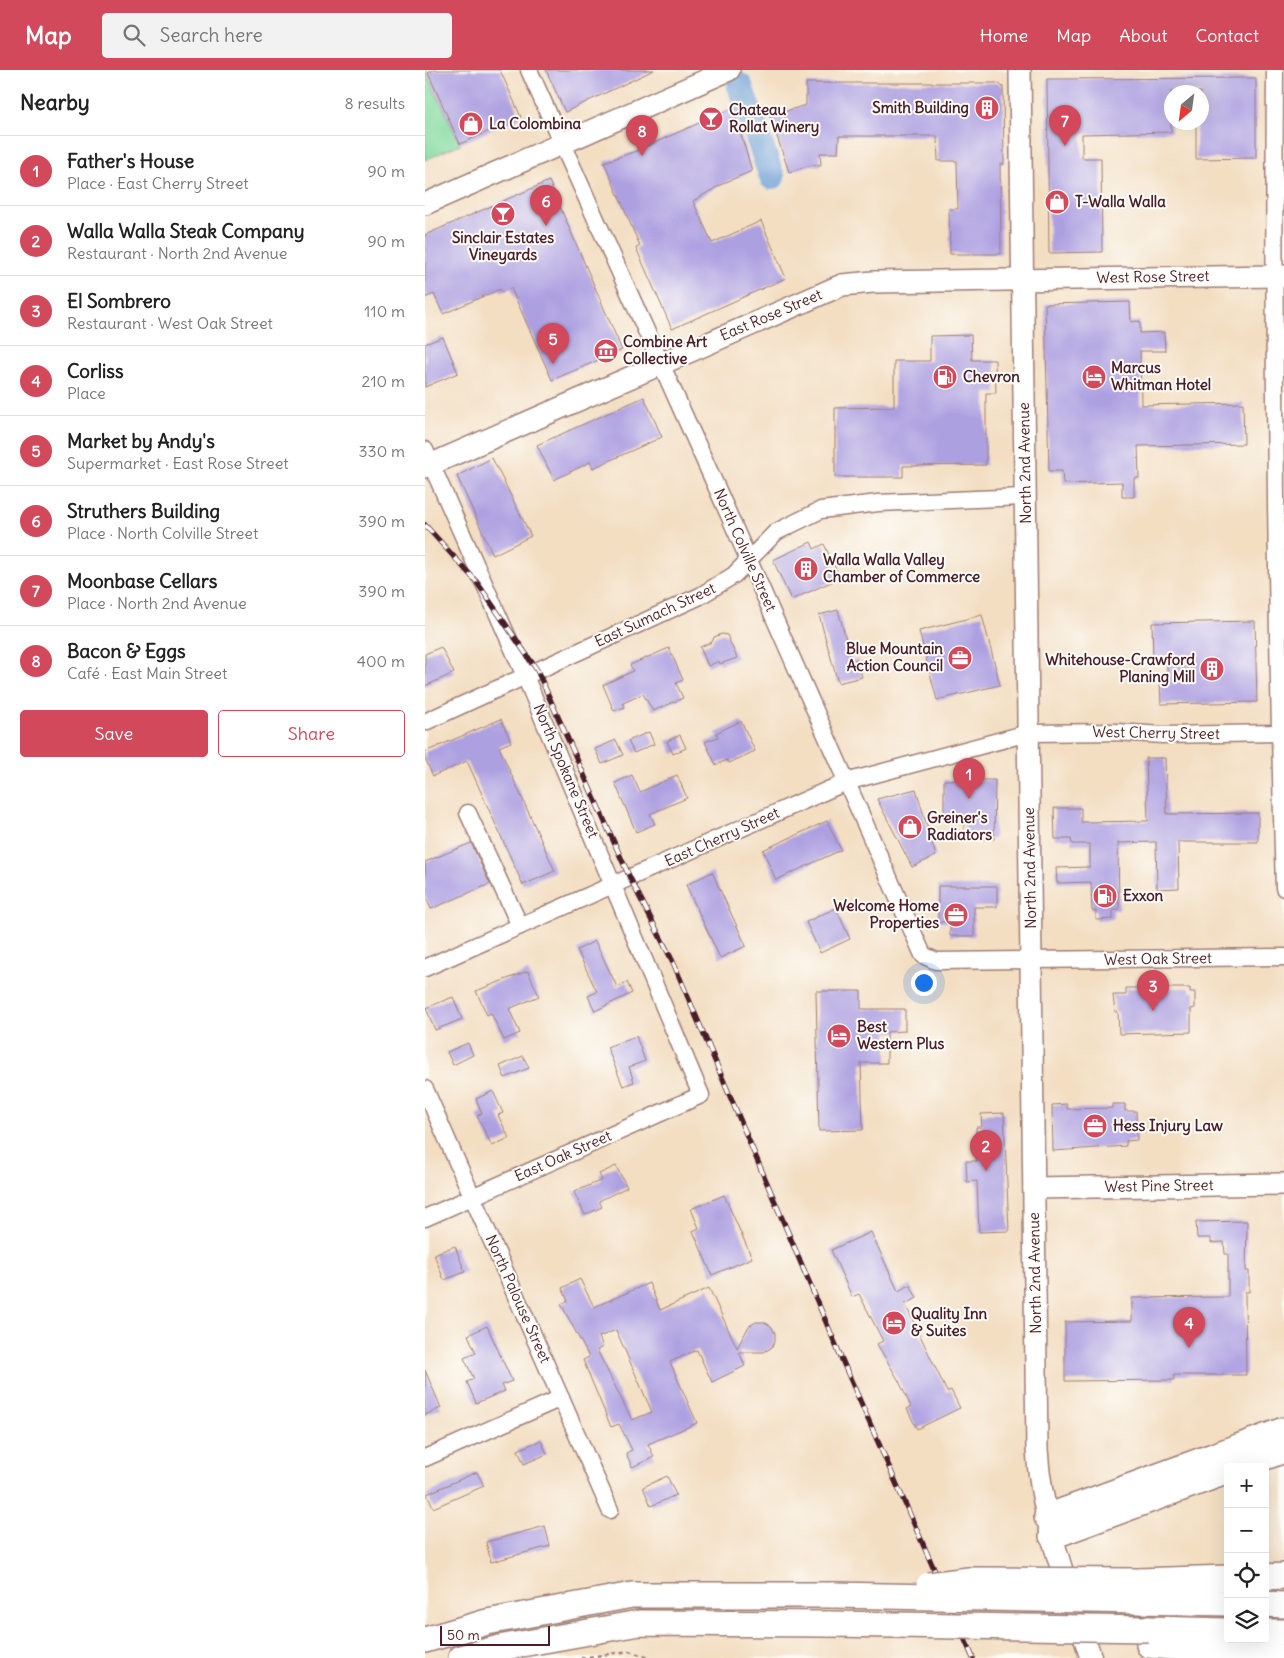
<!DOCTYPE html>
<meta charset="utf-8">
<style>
:root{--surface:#fff;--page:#f2f2f2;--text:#222;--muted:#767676;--line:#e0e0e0;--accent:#d1495b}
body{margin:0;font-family:Delius,sans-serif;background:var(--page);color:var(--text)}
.controls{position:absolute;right:15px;bottom:15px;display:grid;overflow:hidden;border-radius:5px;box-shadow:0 5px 20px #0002}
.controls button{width:45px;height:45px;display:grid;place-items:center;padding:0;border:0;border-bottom:1px solid var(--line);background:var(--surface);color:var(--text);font:25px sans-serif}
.compass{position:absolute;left:739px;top:15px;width:45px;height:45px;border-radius:50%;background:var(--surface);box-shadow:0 5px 20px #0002;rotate:209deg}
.scale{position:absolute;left:15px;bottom:12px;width:110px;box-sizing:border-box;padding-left:5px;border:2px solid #4a1f2b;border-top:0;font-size:14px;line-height:18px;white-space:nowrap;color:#4a1f2b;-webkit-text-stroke:4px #fdfcf7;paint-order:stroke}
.you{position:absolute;left:498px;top:912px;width:18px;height:18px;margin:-12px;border:4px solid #fff;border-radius:50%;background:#1a73e8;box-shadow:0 0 0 8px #1a73e833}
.badge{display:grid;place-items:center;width:32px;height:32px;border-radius:50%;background:var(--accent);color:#fff;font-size:16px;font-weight:700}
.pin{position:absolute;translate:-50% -41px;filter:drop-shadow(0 1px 2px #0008)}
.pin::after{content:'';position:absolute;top:26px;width:18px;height:15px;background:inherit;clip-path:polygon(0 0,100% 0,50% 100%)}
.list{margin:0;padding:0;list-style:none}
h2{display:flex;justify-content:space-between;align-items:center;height:65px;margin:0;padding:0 20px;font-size:21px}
h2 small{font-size:16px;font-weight:400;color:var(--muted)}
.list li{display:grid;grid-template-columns:32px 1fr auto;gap:15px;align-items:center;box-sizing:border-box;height:70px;padding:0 20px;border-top:1px solid var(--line)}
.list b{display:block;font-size:19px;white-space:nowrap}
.list p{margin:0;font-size:16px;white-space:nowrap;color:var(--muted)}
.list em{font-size:16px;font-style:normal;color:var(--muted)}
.actions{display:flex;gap:10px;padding:15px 20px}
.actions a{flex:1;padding:11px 0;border:1px solid var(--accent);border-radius:5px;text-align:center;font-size:18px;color:var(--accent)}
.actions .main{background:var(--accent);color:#fff}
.icon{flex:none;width:28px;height:28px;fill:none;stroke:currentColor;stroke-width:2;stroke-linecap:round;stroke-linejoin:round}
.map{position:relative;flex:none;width:859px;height:1588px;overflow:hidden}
header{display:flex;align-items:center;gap:30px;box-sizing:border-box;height:70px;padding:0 25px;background:var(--accent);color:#fff}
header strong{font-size:24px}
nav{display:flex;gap:28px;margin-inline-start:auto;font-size:18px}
.search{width:350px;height:45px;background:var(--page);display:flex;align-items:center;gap:12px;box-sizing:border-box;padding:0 18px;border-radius:5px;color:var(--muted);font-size:19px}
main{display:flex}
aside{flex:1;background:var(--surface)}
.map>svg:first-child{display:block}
.green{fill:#83db9f;stroke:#667d65}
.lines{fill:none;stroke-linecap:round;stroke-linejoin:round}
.river{stroke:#6a9cd4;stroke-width:26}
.building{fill:#ada0e1;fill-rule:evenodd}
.minor-casing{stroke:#9e7e76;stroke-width:19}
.major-casing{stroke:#9e7e76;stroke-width:24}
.highway-casing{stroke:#9e7e76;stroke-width:28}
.path{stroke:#9e7e76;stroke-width:2.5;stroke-dasharray:4 4;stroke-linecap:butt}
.minor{stroke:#fff;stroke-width:16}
.major{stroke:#fff;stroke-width:21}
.highway{stroke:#fff;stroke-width:25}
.rail-casing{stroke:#4a1f2b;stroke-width:5.5}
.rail{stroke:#fdfcf7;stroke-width:4;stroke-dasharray:11;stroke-linecap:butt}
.highway-bridge-casing{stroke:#9e7e76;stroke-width:28;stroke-linecap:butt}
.highway-bridge{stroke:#fff;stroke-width:25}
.labels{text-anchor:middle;stroke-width:4;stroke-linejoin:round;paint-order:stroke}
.poi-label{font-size:15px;font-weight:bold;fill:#4a1f2b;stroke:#fdfcf7;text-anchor:start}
.street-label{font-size:15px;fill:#4a1f2b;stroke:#fdfcf7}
</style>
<header>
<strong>Map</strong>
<div class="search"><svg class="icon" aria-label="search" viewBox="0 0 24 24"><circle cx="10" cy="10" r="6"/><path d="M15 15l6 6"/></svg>Search here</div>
<nav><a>Home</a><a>Map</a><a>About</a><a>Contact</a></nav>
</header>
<main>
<aside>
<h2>Nearby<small>8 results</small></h2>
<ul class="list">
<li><span class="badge">1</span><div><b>Father's House</b><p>Place · East Cherry Street</p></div><em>90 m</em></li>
<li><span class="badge">2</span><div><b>Walla Walla Steak Company</b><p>Restaurant · North 2nd Avenue</p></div><em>90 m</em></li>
<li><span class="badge">3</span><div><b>El Sombrero</b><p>Restaurant · West Oak Street</p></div><em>110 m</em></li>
<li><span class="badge">4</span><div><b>Corliss</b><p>Place</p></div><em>210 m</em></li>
<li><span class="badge">5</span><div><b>Market by Andy's</b><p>Supermarket · East Rose Street</p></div><em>330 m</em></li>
<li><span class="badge">6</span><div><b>Struthers Building</b><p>Place · North Colville Street</p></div><em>390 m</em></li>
<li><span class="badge">7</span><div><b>Moonbase Cellars</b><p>Place · North 2nd Avenue</p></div><em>390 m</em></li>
<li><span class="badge">8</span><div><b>Bacon &amp; Eggs</b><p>Café · East Main Street</p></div><em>400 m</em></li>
</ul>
<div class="actions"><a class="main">Save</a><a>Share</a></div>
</aside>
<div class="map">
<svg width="859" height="1588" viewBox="0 0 859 1588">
<rect width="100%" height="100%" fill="#fdfcf7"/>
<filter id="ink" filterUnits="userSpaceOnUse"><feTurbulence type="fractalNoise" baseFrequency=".02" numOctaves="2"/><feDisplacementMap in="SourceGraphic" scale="10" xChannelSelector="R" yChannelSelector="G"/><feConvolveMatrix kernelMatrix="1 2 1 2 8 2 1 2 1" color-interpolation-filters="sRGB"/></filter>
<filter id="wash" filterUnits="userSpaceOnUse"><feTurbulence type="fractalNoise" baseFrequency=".0096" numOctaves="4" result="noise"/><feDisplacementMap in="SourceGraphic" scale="20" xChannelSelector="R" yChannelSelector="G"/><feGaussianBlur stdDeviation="1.12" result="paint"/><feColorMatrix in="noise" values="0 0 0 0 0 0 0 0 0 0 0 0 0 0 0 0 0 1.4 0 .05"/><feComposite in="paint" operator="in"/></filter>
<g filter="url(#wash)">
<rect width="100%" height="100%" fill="#f3dec2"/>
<path class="green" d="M0,0L35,74L0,90Z"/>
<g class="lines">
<path class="river" d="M315,16L347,107"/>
</g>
<g id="blocks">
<g class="building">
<path d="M9,0H75L96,47L35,74L3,3Z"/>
<path d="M121,0H229L140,42Z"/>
<path d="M831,8V88L771,89V52H776V22H746V62L657,64V88H676L677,182L624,183L622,9Z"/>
<path d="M381,13H573L578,17L579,94H575L576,184H525L524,139H533L532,91H513L512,66H414L413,83H395L396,96L386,95L364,102L345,46L381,35Z"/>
<path d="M308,38L327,101L301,112L268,131L287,173L336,151L361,208L247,259L211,178L215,176L179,92L211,81Z"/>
<path d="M124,111L197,280L127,310L86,218L77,222L75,219L18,244L9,224L0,228V165Z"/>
<path d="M705,232L706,252L715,251V263L739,262L740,281H715L716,335L818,333L819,374L713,376L714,408H709V427H697V412L638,414L637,401H624L620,234Z"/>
<path d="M546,265L547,290H570L571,323H561V395L478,396V407H410V338L469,337V291H505V266Z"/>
<path d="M18,267L33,303L0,317V274Z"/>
<path d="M219,327L237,367L168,398L165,392L129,410L112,375Z"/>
<path d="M67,388L106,466L68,485L32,406Z"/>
<path d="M386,472L389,479L399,474L415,508L366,530L348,490Z"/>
<path d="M413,540L427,591L432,589L437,607L413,613L394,545Z"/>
<path d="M557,545L575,615L512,630L494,561Z"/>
<path d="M830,551L832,632L736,634L735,610H742V587H728L727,553Z"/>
<path d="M297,564L302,565L312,588L295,594L294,591L283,596L275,577L287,572L289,567Z"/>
<path d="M16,577L29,603L0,616V584Z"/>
<path d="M244,578L258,610L251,613L258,628L228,641L218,624L198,633L200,637L189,641L178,615L208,601L205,595Z"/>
<path d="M76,649L86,672L74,677L130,801L98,815L42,691L8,706L0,688V682Z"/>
<path d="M316,651L330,681L304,693L302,690L291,695L280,672L293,667L291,663Z"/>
<path d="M224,662L229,674L209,683L203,671Z"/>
<path d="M255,665L261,678L248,684L242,671Z"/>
<path d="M191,670L198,685L177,694L170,679Z"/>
<path d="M721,688H740L742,744L833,743V772H753L754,818L732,819L731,772L693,773L694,840H688V849L671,850V841H667L666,812L632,813L631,798L665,797V774H647L646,769H630L629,738H656V752L723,751Z"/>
<path d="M207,705L215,722L252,705L262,728L225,744L230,754L211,762L190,713Z"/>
<path d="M519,710H570L569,769H539V748H519Z"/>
<path d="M491,719L511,786L487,797L452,729Z"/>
<path d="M402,751L416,780L351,810L338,780Z"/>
<path d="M46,773L65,814L6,839L0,825V792Z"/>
<path d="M287,802L321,876L295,888L261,815Z"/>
<path d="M513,816H572V837H549V866H525V852H513Z"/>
<path d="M411,838L425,869L395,883L381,852Z"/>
<path d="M170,871L192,917L202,912L207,923L170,941L163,926L172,922L152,880Z"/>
<path d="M103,901L114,926L84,939L95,963L79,970L66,943L62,945L51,921Z"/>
<path d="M701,918H765V922H770V938L766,939V962L694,964L693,942H690L688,925H701Z"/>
<path d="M391,921H436V939H480V961L462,962V993H436L438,1060L394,1061Z"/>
<path d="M28,927L37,949L10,960L1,938Z"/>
<path d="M211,966L220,991L204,997L209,1012L198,1016L182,977Z"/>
<path d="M43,973L48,985L28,995L22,982Z"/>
<path d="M98,986L104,998L80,1008L75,996Z"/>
<path d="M68,1021L78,1043L73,1045L84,1068L67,1076L52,1046L57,1043L51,1029Z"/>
<path d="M642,1034V1039L687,1038V1034H700V1041H711L712,1070L701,1071V1076L628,1081L627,1035Z"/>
<path d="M579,1043L584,1161L554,1162L552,1111L542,1112L541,1091H552L551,1057H557L556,1044Z"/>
<path d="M191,1096L202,1117L174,1131L177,1137L160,1145L149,1122L177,1110L174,1104Z"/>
<path d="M299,1125L327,1188L287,1205L268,1161L274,1158L266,1139Z"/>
<path d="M822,1151L821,1201H824V1222H820L821,1305H749V1310L640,1311V1252L707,1251V1228L803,1227V1184H800L799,1172L786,1173V1168H772L771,1152Z"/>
<path d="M446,1162L473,1221L485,1215L492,1228L480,1234L522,1322L526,1320L535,1338L492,1359L482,1339L486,1337L474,1311L452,1274L458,1271L434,1224L427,1227L406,1180Z"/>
<path d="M30,1176L40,1202L19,1210L9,1184Z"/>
<path d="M155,1209L169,1237L224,1213L235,1240L284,1218L312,1278L324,1256L331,1252H339L346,1256L350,1263V1271L346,1278L339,1282H314L320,1296L287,1312L272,1280L245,1292L272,1353L223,1374L229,1387L207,1397L201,1383L207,1380L194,1354L186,1357L158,1290L164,1287L136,1234L143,1231L137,1218ZM191,1260L227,1342L207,1350L172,1280L178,1277L174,1267Z"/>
<path d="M62,1256L87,1311L77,1315L80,1321L51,1333L42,1312L49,1309L39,1288L51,1283L43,1265Z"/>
<path d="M0,1300L16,1338L0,1345Z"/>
<path d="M116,1370L122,1384L99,1394L93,1380Z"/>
<path d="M52,1402L59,1416L8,1438L2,1424Z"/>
<path d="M242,1406L251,1425L226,1436L218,1417Z"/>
<path d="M120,1456L125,1476L66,1492L61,1472Z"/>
</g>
</g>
</g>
<g filter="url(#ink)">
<use href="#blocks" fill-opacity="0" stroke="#9e7e76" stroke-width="1"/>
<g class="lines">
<defs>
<g id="minor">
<path d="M104,0L295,425L498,885L511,891L859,887"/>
<path d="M850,0C848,273 851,545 859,818"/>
<path d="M0,380L100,606L276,1025L0,1148"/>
<path d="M0,652L275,526L309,505L351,462L396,440L453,433L600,427"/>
<path d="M43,743L95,856"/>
<path d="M0,898L421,712L603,663L691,662L738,665L859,663"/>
<path d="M0,1019L185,1440"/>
<path d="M0,1388L136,1328"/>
</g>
<g id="major">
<path d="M595,0L612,1379C616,1451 644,1520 666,1588"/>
<path d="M0,134L304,0"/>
<path d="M0,397L417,215L448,212L859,206"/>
<path d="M609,1118L859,1114"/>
</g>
<g id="highway">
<path d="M813,1397L859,1380"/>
<path d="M622,1447L859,1360"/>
<path d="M627,1466L803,1401"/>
<path d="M840,1507L859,1506"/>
<path d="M713,1511L803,1508"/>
<path d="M715,1531L803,1533"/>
<path d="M840,1534L859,1535"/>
<path d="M723,1559L803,1561"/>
<path d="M840,1562H859"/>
<path d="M0,1570L62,1552L207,1525H409"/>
<path d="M724,1575L859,1587"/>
<path d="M36,1588L74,1578L214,1553L405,1554"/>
</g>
</defs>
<use href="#minor" class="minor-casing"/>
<use href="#major" class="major-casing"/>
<use href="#highway" class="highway-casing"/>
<path class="path" d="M156,1588L204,1581L224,1588"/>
<use href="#minor" class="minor"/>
<use href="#major" class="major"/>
<use href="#highway" class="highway"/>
<defs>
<path id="rail" d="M0,455L51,511L112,600L205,808L248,892L421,1299L548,1588"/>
</defs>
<use href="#rail" class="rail-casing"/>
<use href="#rail" class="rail"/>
<defs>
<g id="highway-bridge">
<path d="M504,1515L544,1510L713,1511"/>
<path d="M409,1525L715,1531"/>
<path d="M405,1554L723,1559"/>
</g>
</defs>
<use href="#highway-bridge" class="highway-bridge-casing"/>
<use href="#highway-bridge" class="highway-bridge"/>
</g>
</g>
<defs>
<symbol id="building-disc" viewBox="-11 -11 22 22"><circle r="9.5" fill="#d1495b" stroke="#fdfcf7"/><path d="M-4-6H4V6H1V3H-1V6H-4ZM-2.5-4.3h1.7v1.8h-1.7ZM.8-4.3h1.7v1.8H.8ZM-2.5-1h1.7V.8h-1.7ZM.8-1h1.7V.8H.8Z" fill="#fff"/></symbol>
<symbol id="bar-disc" viewBox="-11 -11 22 22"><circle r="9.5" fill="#d1495b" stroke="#fdfcf7"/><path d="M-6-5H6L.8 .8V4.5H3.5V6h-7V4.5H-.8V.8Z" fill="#fff"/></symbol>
<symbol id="shop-disc" viewBox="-11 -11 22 22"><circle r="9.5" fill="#d1495b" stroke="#fdfcf7"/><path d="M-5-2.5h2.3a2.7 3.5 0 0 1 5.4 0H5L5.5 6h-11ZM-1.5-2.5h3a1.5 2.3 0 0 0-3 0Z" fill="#fff"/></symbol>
<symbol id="museum-disc" viewBox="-11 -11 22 22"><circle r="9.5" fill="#d1495b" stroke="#fdfcf7"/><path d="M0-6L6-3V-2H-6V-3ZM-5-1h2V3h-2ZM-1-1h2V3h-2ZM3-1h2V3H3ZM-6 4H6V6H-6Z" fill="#fff"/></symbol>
<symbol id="fuel-disc" viewBox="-11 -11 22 22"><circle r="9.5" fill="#d1495b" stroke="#fdfcf7"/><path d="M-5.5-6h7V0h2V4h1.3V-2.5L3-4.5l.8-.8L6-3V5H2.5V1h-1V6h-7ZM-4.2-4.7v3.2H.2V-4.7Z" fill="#fff"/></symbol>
<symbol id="hotel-disc" viewBox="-11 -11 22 22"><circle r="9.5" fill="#d1495b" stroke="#fdfcf7"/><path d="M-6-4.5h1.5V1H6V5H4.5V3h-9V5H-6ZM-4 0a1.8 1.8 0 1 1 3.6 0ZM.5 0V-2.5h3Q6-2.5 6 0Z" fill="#fff"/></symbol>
<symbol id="office-disc" viewBox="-11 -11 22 22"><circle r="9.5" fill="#d1495b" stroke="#fdfcf7"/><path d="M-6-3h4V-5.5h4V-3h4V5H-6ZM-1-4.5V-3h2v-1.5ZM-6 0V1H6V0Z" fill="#fff"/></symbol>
</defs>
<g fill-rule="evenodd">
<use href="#building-disc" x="548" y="24" width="28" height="28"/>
<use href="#bar-disc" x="272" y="35" width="28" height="28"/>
<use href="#shop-disc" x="32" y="40" width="28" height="28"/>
<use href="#shop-disc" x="618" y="118" width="28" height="28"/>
<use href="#bar-disc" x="64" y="130" width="28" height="28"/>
<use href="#museum-disc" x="167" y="267" width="28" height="28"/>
<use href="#fuel-disc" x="506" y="293" width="28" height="28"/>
<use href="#hotel-disc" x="655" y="293" width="28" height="28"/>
<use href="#building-disc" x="367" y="485" width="28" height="28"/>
<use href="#office-disc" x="521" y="574" width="28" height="28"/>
<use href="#building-disc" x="773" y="585" width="28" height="28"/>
<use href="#shop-disc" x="471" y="743" width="28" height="28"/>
<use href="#fuel-disc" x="666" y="812" width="28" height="28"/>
<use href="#office-disc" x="517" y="831" width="28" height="28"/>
<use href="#hotel-disc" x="400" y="952" width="28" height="28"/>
<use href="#office-disc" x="656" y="1042" width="28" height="28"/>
<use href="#hotel-disc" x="455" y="1239" width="28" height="28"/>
</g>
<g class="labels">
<g class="poi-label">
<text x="544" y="43" text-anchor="end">Smith Building</text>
<text x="304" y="45">Chateau<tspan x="304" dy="17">Rollat Winery</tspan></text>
<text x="64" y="59">La Colombina</text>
<text x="650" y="137">T-Walla Walla</text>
<text x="78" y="173" text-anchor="middle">Sinclair Estates<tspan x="78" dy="17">Vineyards</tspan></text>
<text x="198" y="277">Combine Art<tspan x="198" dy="17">Collective</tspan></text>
<text x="686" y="303">Marcus<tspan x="686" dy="17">Whitman Hotel</tspan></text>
<text x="538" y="312">Chevron</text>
<text x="398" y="495">Walla Walla Valley<tspan x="398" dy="17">Chamber of Commerce</tspan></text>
<text x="518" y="584" text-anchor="end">Blue Mountain<tspan x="518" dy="17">Action Council</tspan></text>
<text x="770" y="595" text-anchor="end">Whitehouse-Crawford<tspan x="770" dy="17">Planing Mill</tspan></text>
<text x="502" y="753">Greiner's<tspan x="502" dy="17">Radiators</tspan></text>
<text x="698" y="831">Exxon</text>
<text x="514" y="841" text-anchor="end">Welcome Home<tspan x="514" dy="17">Properties</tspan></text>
<text x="432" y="962">Best<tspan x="432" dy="17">Western Plus</tspan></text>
<text x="688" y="1061">Hess Injury Law</text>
<text x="486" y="1249">Quality Inn<tspan x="486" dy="17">&amp; Suites</tspan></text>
</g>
<g class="street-label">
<text transform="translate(728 207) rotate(-1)" y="5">West Rose Street</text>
<text transform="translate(346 245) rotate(-23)" y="5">East Rose Street</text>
<text transform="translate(600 393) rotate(-91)" y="5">North 2nd Avenue</text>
<text transform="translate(320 480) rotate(66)" y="5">North Colville Street</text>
<text transform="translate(230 545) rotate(-25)" y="5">East Sumach Street</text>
<text transform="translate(731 663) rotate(1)" y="5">West Cherry Street</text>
<text transform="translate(141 701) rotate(67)" y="5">North Spokane Street</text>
<text transform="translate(297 767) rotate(-24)" y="5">East Cherry Street</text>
<text transform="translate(605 798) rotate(-91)" y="5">North 2nd Avenue</text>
<text transform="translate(733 889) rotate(-1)" y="5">West Oak Street</text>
<text transform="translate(138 1086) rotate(-24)" y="5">East Oak Street</text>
<text transform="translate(734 1116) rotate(-1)" y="5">West Pine Street</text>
<text transform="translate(610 1203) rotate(-91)" y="5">North 2nd Avenue</text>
<text transform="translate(93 1229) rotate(66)" y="5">North Palouse Street</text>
</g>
</g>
</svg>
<div class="controls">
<button>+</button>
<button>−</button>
<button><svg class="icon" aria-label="locate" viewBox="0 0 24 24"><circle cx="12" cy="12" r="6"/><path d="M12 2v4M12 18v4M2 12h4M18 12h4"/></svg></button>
<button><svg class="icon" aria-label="layers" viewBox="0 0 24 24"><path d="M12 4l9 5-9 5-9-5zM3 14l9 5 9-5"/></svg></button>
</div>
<svg class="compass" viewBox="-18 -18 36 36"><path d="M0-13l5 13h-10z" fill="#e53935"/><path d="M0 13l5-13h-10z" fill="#767676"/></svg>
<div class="scale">50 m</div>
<div class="you"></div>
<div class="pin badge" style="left:544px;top:729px">1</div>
<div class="pin badge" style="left:561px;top:1101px">2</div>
<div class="pin badge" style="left:728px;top:941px">3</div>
<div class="pin badge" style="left:764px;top:1278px">4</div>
<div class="pin badge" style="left:128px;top:294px">5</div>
<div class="pin badge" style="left:121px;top:156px">6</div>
<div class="pin badge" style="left:640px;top:76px">7</div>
<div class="pin badge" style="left:217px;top:86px">8</div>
</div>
</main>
